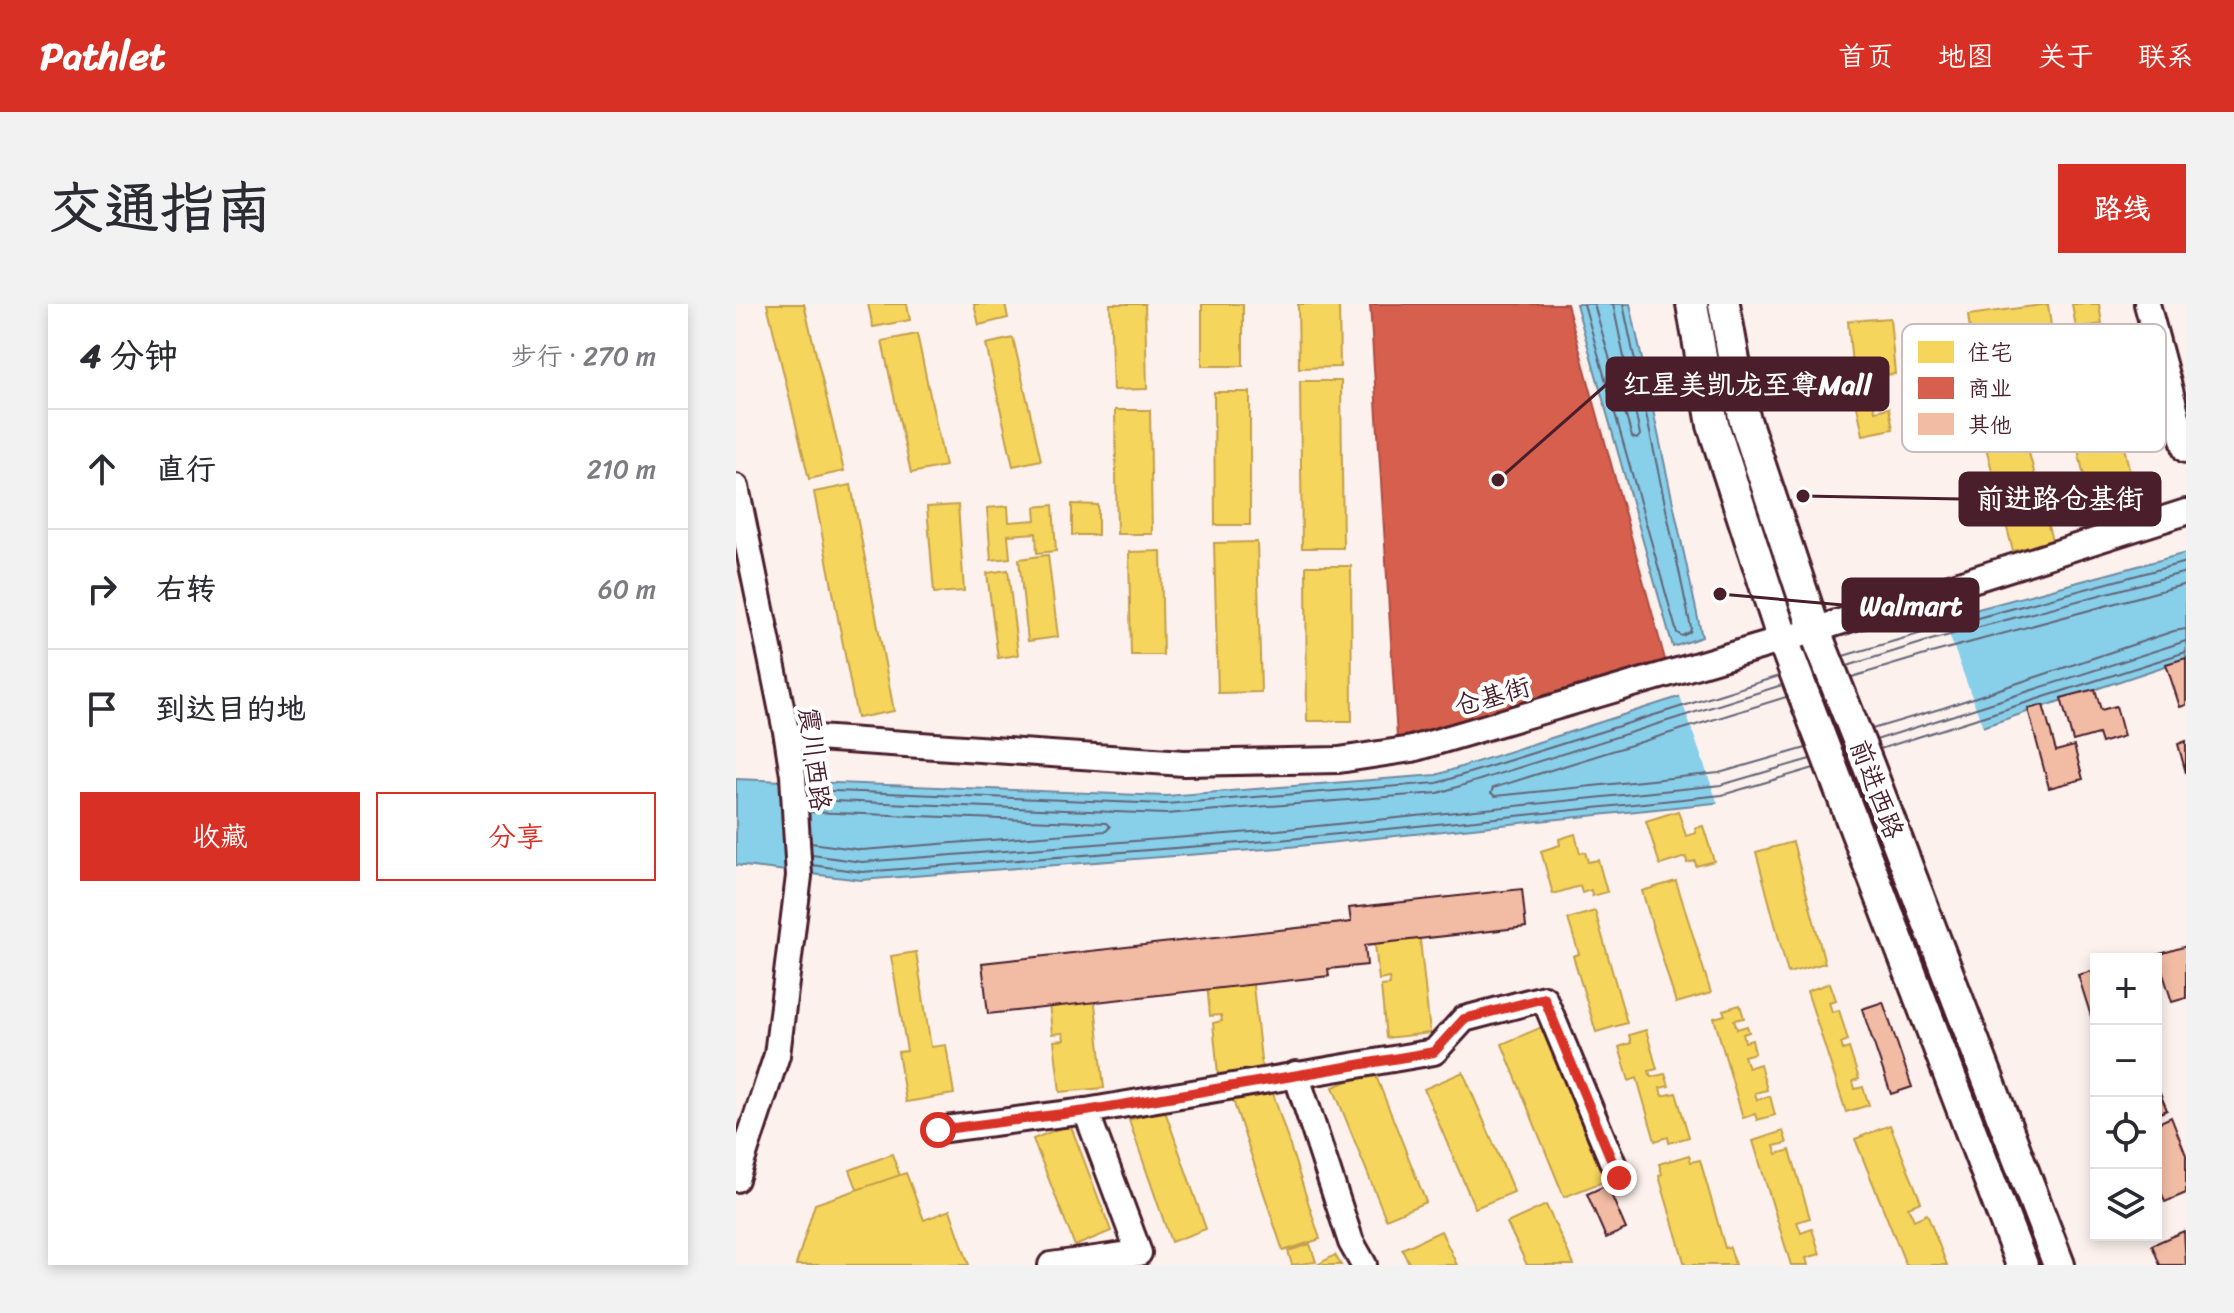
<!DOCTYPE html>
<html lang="zh">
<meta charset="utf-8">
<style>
:root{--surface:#fff;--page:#f2f2f3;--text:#2b2b33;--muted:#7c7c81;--line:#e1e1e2;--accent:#d93025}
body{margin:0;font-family:Sriracha,"LXGW WenKai TC",sans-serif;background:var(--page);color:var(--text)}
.controls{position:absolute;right:24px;bottom:24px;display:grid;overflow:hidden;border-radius:0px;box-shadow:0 4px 12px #0003}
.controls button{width:72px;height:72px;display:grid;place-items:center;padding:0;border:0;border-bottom:2px solid var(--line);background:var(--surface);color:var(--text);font:40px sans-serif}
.stop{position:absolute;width:24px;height:24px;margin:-18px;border:6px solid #d93025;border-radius:50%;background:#fff}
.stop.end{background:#d93025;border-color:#fff;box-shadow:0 2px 8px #0008}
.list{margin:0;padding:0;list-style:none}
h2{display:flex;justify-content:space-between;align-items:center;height:104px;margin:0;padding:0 32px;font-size:34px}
h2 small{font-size:26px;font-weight:400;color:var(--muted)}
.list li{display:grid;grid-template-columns:52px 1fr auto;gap:24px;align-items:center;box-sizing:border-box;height:120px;padding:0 32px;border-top:2px solid var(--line)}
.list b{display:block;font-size:30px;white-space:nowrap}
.list em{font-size:26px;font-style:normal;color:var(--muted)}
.actions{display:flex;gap:16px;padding:24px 32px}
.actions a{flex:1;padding:18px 0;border:2px solid var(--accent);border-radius:0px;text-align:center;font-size:28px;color:var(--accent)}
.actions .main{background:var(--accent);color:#fff}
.icon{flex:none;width:44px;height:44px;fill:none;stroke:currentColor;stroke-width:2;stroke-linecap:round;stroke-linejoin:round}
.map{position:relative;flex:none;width:1450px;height:961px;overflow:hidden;border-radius:0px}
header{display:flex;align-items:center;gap:48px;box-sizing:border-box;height:112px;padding:0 40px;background:var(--accent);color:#fff}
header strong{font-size:38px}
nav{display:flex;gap:44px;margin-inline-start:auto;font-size:28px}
.intro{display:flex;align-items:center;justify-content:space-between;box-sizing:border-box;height:192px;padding:0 48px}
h1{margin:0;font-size:56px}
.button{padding:20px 36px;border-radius:0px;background:var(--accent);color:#fff;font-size:28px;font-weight:700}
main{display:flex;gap:48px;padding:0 48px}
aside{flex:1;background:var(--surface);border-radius:0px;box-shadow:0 4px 12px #0003}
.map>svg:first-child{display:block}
.water{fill:#88cfea;stroke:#6f899e;stroke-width:2}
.pier{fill:#fcf1ed}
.homes{fill:#f6d55c;stroke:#c29e4d;stroke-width:2}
.shops{fill:#d6604d;stroke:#ac4c43;stroke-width:2}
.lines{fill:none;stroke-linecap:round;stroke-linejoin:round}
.shore{stroke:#636577;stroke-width:2}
.building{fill:#f1bba4;stroke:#4a1f2b;stroke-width:2}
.minor-casing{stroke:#4a1f2b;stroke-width:30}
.major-casing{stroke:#4a1f2b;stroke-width:36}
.minor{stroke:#fff;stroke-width:24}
.major{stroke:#fff;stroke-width:30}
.route{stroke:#d93025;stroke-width:10}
.labels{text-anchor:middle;stroke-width:8;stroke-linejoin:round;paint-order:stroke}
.street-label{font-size:26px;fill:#4a1f2b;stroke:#fff}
.key{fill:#fff;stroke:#c9bcbf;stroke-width:2}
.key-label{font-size:22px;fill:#4a1f2b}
.leader{fill:none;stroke:#4a1f2b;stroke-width:3}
.callout-dot{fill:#4a1f2b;stroke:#fff;stroke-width:3}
.callout{fill:#4a1f2b;stroke:#4a1f2b;stroke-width:3}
.callout-label{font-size:28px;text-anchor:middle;font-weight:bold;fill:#fff}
</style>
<header>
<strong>Pathlet</strong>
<nav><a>首页</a><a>地图</a><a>关于</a><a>联系</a></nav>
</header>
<div class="intro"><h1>交通指南</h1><a class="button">路线</a></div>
<main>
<aside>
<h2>4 分钟<small>步行 · 270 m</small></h2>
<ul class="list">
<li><svg class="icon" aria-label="ahead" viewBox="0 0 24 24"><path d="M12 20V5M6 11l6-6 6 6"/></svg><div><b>直行</b></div><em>210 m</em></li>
<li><svg class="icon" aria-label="right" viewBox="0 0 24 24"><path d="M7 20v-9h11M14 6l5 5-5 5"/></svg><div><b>右转</b></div><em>60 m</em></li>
<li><svg class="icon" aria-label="arrive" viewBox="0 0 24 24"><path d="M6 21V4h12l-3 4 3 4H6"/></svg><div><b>到达目的地</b></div></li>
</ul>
<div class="actions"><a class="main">收藏</a><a>分享</a></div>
</aside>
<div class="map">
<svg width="1450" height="961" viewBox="0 0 1450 961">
<rect width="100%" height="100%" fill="#fcf1ed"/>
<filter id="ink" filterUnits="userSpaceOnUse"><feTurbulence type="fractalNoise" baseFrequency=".0125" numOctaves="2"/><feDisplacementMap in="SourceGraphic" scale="16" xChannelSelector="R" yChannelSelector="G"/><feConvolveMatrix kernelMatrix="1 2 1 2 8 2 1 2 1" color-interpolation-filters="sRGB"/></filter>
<g filter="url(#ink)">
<g class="water">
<path d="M840,0H894L966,333L937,343Z"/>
<path d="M1450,249V355L1216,433L988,498L543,544L125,576L0,561V475L430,492L700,471L952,390L1190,319Z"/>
</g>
<path class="pier" d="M1206,311L1248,426L983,503L943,389Z"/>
<g class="homes">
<path d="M31,0H68L108,167L73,175Z"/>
<path d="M132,0H171L174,16L137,23Z"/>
<path d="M238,0H269L272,14L243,21Z"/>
<path d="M374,0H409L411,85L377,86Z"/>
<rect x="466" y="0" width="41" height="62"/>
<path d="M562,0H603L604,63L563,64Z"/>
<path d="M1312,0L1321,67L1241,78L1232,11Z"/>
<path d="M1336,0H1363L1366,20L1340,24Z"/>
<path d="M1154,14L1159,70L1117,73L1112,17Z"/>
<path d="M181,30L209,162L175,169L146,37Z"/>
<path d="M277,34L305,156L277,162L250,40Z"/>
<path d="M564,77H605L607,244H566Z"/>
<path d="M1133,79L1139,107L1153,104L1157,125L1127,131L1117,83Z"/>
<path d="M478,88H514V221H479Z"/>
<path d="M1280,99L1316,237L1277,247L1241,109Z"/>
<path d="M1379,105L1404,211L1359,221L1335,115Z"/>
<path d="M379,106H414L416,230H381Z"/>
<path d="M115,181L158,407L121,414L78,188Z"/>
<path d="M336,200L362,201V231H336Z"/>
<path d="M222,201L228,287L198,289L191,203Z"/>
<path d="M317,201L320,247L301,249L300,229L272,231L274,254L255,256L251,204L272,202L273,218L300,216L299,203Z"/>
<path d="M521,238L525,388L482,389L478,239Z"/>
<path d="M425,247L427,351H395L393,248Z"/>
<path d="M312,251L322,333L292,337L283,255Z"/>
<path d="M570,262H615L616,417H571Z"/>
<path d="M272,266L282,351L262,354L251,269Z"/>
<path d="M942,507L950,532L960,529L959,524L967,522L978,557L960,562L959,557L951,559L950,553L924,561L910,517Z"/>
<path d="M839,530L844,549L849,548L852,558L862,556L871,588L856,592L855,586L846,589L844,582L817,590L805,547L824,541L823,535Z"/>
<path d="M1057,538L1089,659L1052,669L1020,548Z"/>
<path d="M940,577L975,689L940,699L906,587Z"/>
<path d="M859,607L891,719L860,728L837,652L843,650L832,615Z"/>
<path d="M682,617L694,729L650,734L645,682L654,681L653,674L643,676L637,622Z"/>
<path d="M180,648L195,743L210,741L218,790L170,798L162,748L171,747L155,652Z"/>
<path d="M514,654L526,765L482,770L477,719L486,717L485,711L474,712L469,658Z"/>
<path d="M356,672L368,784L324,788L318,737L328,736L327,729L316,730L311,677Z"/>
<path d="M1094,679L1100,696L1093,698L1096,708L1103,706L1112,736L1105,739L1107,746L1113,744L1123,775L1117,777L1119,785L1127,783L1133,801L1110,808L1071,687Z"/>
<path d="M1004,701L1008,714L998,716L1001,725L1011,722L1013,728L1007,730L1009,738L1016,736L1019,749L1008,752L1012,764L1024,760L1031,786L1019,789L1021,796L1034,792L1039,811L1021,816L1019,810L1007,814L978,714L989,711L987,706Z"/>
<path d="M806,723L869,877L828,893L766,740Z"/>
<path d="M910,726L921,765L913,767L915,773L929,770L933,782L924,784L926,792L940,789L953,833L933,839L932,833L919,837L901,774L893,777L883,743L895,739L893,731Z"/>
<path d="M638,767L690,898L650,915L597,783Z"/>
<path d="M727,768L778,888L739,904L688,785Z"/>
<path d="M533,777L584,935L547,947L495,790Z"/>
<path d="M428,804L470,925L435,938L393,816Z"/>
<path d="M334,820L375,927L339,942L297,835Z"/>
<path d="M1154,821L1185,898L1172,903L1178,916L1191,910L1211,961H1170L1119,835Z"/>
<path d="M1047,827L1051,839L1038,842L1041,850L1054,846L1074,914L1061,918L1065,929L1076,925L1084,950L1070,954L1072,961H1055L1017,837Z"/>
<path d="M156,850L182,922L141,937L114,866Z"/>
<path d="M953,851L955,858L964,856L989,944L994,943L999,961H949L923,872L926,870L923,860Z"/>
<path d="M170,869L188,916L214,906L233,961H60L79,900Z"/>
<path d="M810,901L838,961H791L771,919Z"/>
<path d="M705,927L721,961H674L666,945Z"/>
<path d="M574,940L580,958L556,961L552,947Z"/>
<path d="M599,951L605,961H581Z"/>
</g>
<path class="shops" d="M634,0H831L930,359L661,434Z"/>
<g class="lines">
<g class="shore">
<path d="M848,0L941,329L946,332L954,328L955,324L887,0"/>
<path d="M858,0L896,133L901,135L904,131L877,0"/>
<path d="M1107,352L1193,327L1450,258"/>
<path d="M1111,362L1195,336L1450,268"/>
<path d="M1116,373L1199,348L1450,280"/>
<path d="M1050,393L757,484L755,489L759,492L983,469L1070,444"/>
<path d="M1136,425L1207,404L1438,327L1450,325"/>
<path d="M1140,436L1450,337"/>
<path d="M1144,445L1450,348"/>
<path d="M72,486L430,500L701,479L1043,372"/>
<path d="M72,496L430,510L702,489L1046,381"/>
<path d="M73,508L370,519L374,523L370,527L126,546L75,539"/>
<path d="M76,551L126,558L542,526L985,481L1074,455"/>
<path d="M76,561L126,568L543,536L986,491L1078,464"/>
</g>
</g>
<g class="building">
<path d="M1450,354V401L1444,403L1430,360Z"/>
<path d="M1359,385L1365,406L1380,402L1388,432L1365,439L1362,430L1337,437L1325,394Z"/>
<path d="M1307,401L1320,447L1338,442L1347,475L1313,484L1292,405Z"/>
<path d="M1450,437V469L1442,440Z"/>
<path d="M786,585L790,623L629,641L631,661L592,665L593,672L252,710L246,659L615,618L613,604Z"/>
<path d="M1450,642V694L1436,698L1421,651Z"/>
<path d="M1360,666V728L1342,671Z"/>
<path d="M1147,698L1176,783L1155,790L1126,705Z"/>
<path d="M1420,780L1431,806L1420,811Z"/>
<path d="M1435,813L1450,851V889L1429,898L1420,874V820Z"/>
<path d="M871,881L890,925L870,934L851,890Z"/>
<path d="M1448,927L1450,961H1424L1416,941Z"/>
</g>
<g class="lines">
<defs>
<g id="minor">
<path d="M1411,0L1450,146"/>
<path d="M0,183L51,432L57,471L63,572L41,751L0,875"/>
<path d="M51,432L448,459L603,456L676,445L1047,336L1450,208"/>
<path d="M560,770L615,938L628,961"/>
<path d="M202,826L350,807"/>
<path d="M315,961L403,949L350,807L698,748L728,715L808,694L883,874"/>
</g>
<g id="major">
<path d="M956,0L977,121L1047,336L1286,961"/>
<path d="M988,0L1008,113L1079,327L1133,463L1323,961"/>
</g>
</defs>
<use href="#minor" class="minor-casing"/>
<use href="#major" class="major-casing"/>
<use href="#minor" class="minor"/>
<use href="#major" class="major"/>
</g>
</g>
<g class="lines" filter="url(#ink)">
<path class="route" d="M202,826L350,807L698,748L728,715L808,694L883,874"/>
</g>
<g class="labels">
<g class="street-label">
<text transform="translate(756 392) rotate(-16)" y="9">仓基街</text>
<text transform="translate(79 455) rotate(83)" y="9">震川西路</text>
<text transform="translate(1141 485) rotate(69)" y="9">前进西路</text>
</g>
</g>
<rect x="1166" y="20" width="264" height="128" rx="12" class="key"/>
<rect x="1182" y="37" width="36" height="22" fill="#f6d55c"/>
<rect x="1182" y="73" width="36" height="22" fill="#d6604d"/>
<rect x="1182" y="109" width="36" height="22" fill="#f1bba4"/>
<g class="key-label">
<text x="1232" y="56">住宅</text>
<text x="1232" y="92">商业</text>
<text x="1232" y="128">其他</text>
</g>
<path class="leader" d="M762 176L871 80M1067 192L1224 195M984 290L1107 301"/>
<g class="callout-dot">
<circle cx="762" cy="176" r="8"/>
<circle cx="1067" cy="192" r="8"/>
<circle cx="984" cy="290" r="8"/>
</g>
<g class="callout">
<rect x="871" y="54" width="281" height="52" rx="8"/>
<rect x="1224" y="169" width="200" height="52" rx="8"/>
<rect x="1107" y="275" width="135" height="52" rx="8"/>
</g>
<g class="callout-label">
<text x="1011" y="90">红星美凯龙至尊Mall</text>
<text x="1324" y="204">前进路仓基街</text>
<text x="1175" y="311">Walmart</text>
</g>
</svg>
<div class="controls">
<button>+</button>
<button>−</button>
<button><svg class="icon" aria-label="locate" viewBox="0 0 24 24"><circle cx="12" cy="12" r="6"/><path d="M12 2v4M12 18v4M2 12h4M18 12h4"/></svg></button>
<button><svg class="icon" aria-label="layers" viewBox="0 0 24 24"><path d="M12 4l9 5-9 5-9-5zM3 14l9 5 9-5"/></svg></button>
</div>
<div class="stop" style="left:202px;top:826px"></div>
<div class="stop end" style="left:883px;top:874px"></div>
</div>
</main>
